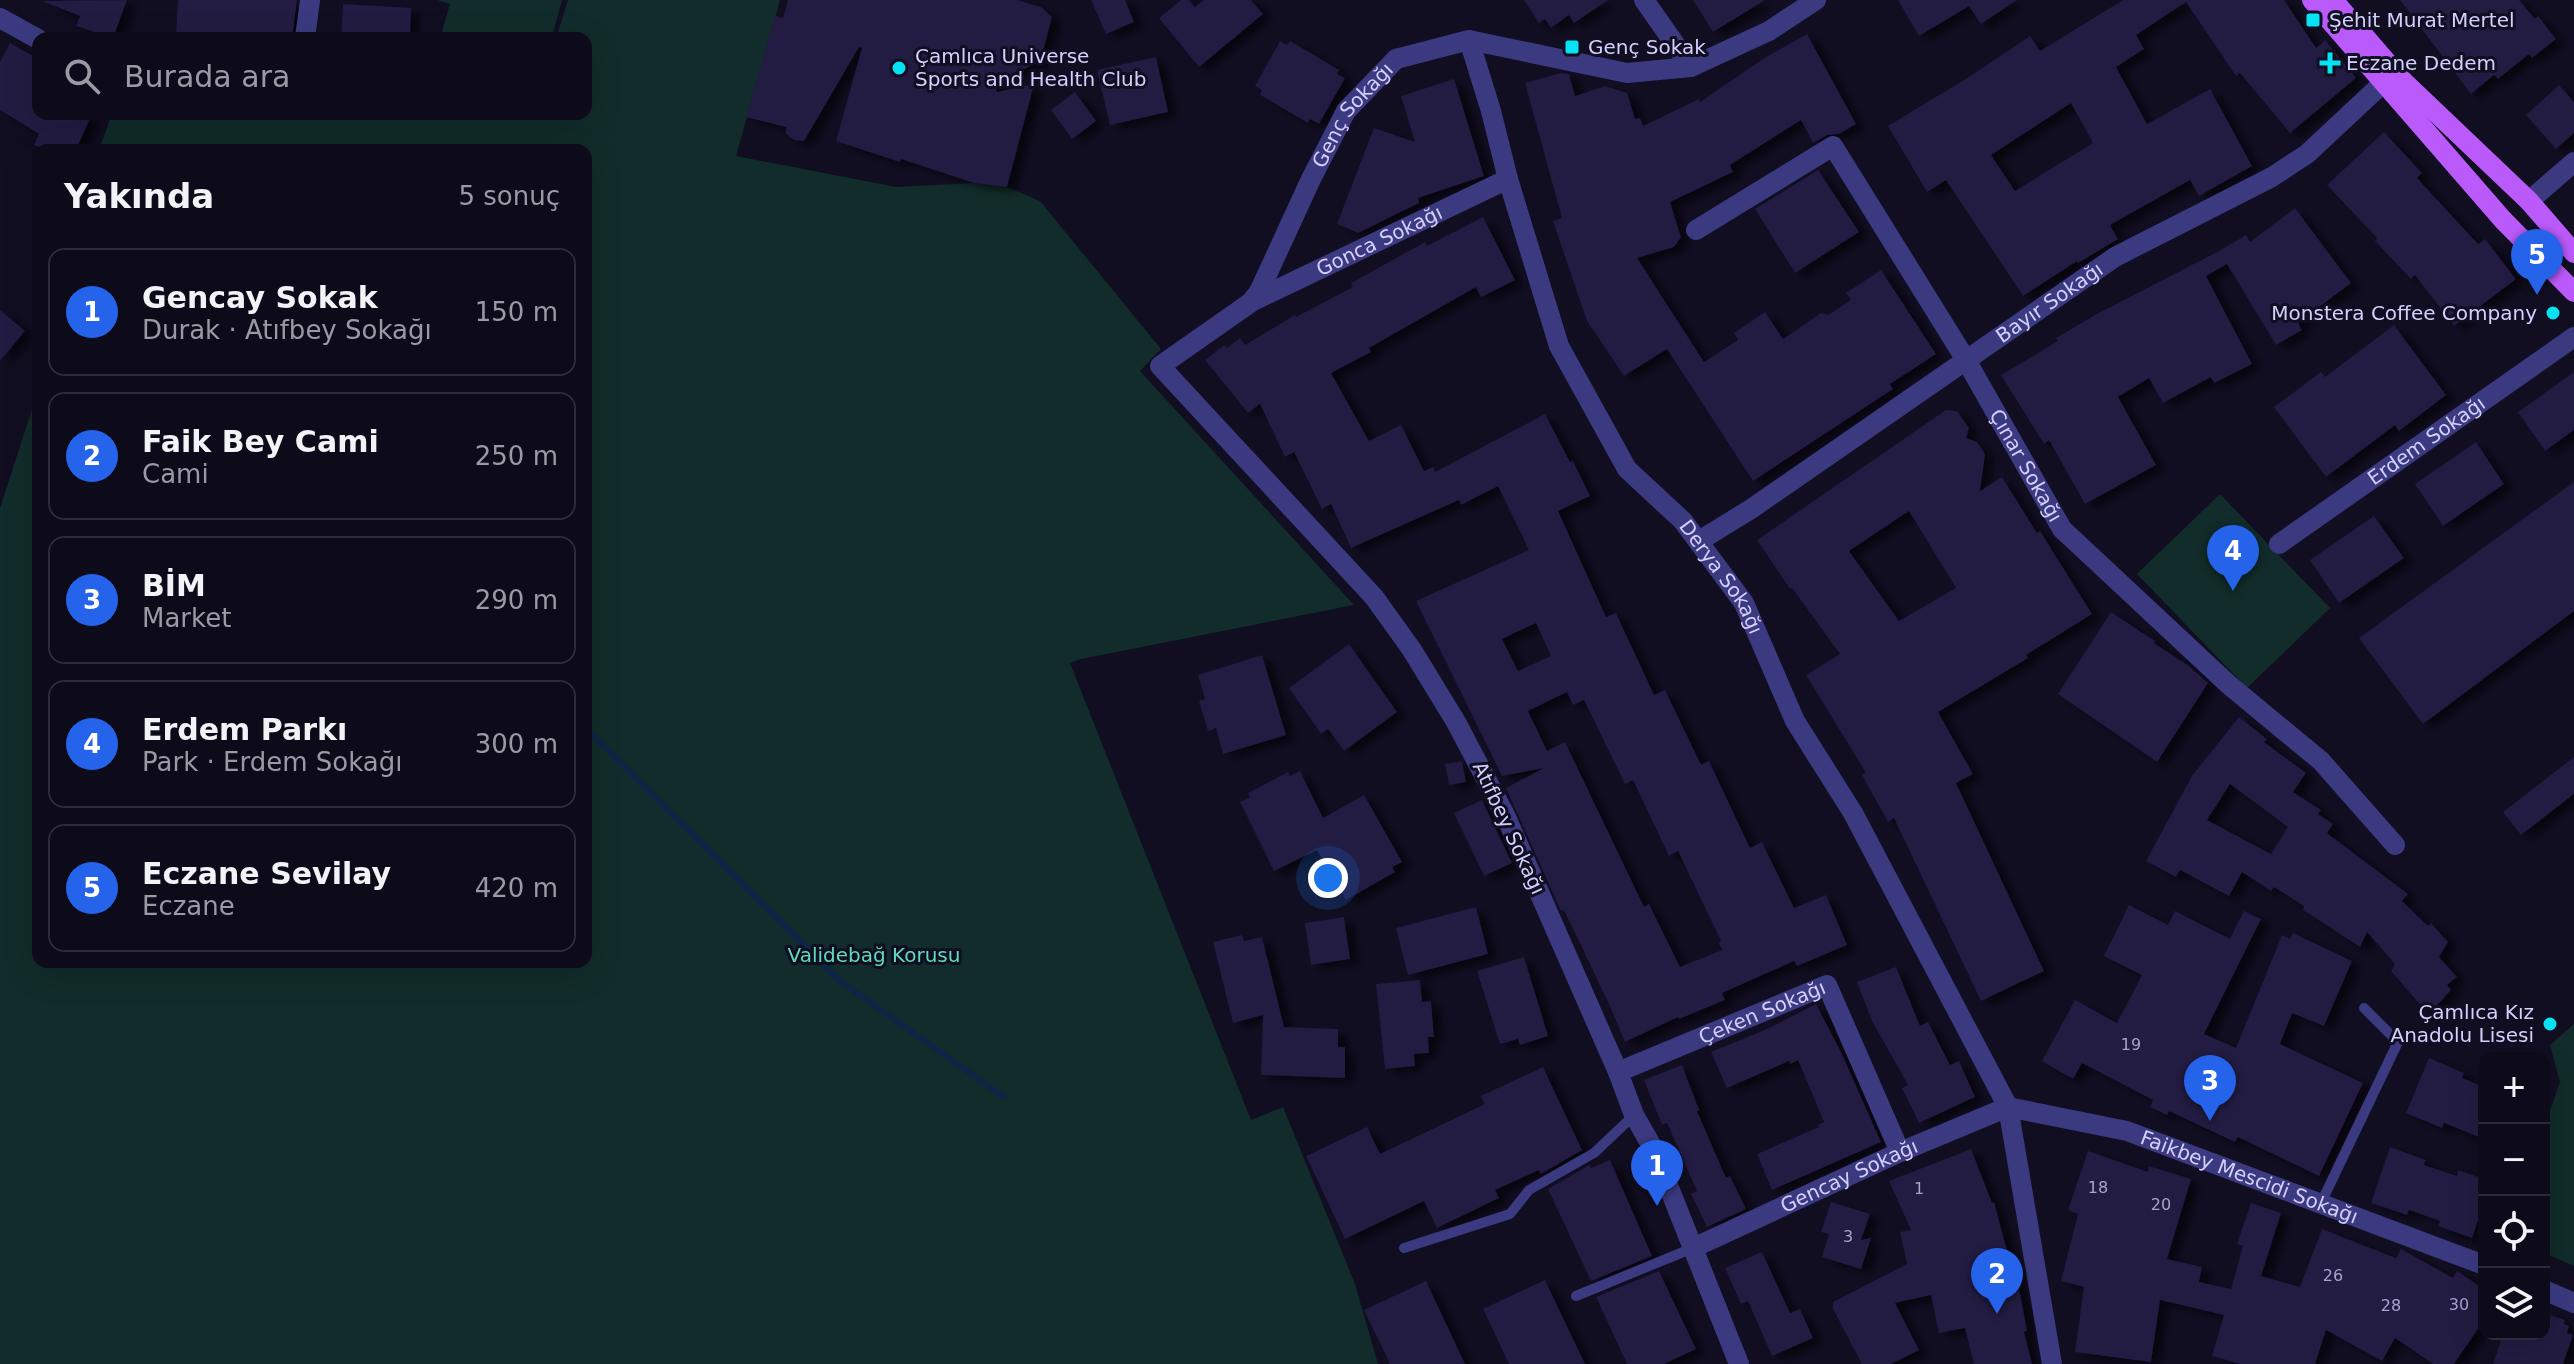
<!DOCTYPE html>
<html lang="tr">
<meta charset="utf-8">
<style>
:root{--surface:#0d0a1a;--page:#161323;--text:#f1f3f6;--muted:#9a9aa2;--line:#2d2b39;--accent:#2563eb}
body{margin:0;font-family:"DejaVu Sans",sans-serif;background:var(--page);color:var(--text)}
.controls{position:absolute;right:24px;bottom:24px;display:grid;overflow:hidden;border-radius:16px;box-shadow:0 8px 32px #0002}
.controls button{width:72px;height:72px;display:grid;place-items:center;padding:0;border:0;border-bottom:2px solid var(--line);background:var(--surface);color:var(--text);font:40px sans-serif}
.you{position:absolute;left:1328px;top:878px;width:28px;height:28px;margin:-20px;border:6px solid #fff;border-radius:50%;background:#1a73e8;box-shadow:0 0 0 12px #1a73e833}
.badge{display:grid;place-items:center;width:52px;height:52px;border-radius:50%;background:var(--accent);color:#fff;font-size:26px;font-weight:700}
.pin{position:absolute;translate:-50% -66px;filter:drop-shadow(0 2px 4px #0008)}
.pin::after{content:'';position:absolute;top:42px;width:28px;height:24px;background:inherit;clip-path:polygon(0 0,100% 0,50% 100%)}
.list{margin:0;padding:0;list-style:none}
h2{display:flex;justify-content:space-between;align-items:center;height:104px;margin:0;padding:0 32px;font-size:34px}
h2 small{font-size:26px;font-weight:400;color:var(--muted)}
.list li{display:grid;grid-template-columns:52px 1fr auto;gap:24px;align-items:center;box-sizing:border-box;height:128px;margin:0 16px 16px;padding:0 16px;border:2px solid var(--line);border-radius:16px}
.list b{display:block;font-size:30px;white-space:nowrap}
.list p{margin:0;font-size:26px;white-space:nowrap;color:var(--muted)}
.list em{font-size:26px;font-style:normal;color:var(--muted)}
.icon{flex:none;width:44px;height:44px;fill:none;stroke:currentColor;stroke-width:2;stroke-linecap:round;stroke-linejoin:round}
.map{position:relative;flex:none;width:2574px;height:1364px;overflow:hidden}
.search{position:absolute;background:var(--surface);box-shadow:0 8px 32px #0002;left:32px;top:32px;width:560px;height:88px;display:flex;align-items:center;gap:20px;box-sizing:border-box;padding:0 28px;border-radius:16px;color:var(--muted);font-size:30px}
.panel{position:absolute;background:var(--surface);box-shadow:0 8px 32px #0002;left:32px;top:144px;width:560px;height:824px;border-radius:16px}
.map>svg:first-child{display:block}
.green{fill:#112c2a}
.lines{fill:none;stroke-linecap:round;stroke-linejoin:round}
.stream{stroke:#0e2546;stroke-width:6}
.building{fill:#221a42;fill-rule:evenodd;filter:url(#shadow)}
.lane{stroke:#3b3a80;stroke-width:10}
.street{stroke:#3b3a80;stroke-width:20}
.primary{stroke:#bb5afb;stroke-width:20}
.poi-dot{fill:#05e2f4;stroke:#110e22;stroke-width:3}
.labels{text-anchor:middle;stroke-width:6;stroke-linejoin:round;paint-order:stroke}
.number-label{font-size:16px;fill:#a8a2cf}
.poi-label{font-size:20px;fill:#d4d0fe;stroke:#110e22;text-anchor:start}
.street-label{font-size:20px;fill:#d4d0fe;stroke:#110e22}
.park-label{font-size:20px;fill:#5edcb9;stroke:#110e22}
</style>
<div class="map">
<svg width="2574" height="1364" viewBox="0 0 2574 1364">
<defs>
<filter id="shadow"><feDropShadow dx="9" dy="5" stdDeviation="4" flood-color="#0009"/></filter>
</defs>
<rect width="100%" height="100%" fill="#110e22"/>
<g class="green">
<path d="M437,0H562L553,33L557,35L568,0H780L736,156L896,187L974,183L1007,187L1040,201L1161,349L1140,371L1354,605L1081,659L1070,663L1251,1120L1283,1107L1355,1284L1378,1364H0V508L38,391V962H586V150H99L112,114H586V38H440L450,4Z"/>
<path d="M2220,494L2330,608L2247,688L2137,574Z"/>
<path d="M2574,1024V1266L2544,1253V1128L2560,1082L2550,1045Z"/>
</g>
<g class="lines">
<path class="stream" d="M586,728L840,981L1004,1097"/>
</g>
<g class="building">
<path d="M127,0L113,38L76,26L80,16L42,1Z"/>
<path d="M178,0H297L292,38L176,33Z"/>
<path d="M788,0H1017L1041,7L1052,17L1040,62L994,82L997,92L1034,84L1007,187L974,183L901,159L900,162L836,141L862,48L859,47L804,141L794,140L786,134V127L746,117L775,16L783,18Z"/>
<path d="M1091,0H1125L1134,22L1106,34Z"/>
<path d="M1181,0H1189L1195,7L1204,0H1251L1263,14L1199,67L1159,18Z"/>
<path d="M1524,0H1608L1574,23L1569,15L1551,28L1545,19L1539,23Z"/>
<path d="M1693,0H1765L1713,32Z"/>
<path d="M1898,0H2017L1981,24L1969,6L1919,36Z"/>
<path d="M2123,0H2284L2316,48L2325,40L2356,78L2290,133L2240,73L2236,76L2186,2L2136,35L2144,49L2116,67L2147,124L2210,89L2252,166L2199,196L2190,180L2110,225L2118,239L2078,263L2077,261L2023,296L1946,180L1927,192L1888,126L1969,77L2030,36L2040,51ZM2071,103L2093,143L2015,191L1991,155Z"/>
<path d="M2400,0H2519L2535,19L2538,16L2556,39L2532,58L2529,54L2498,79L2494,75L2471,94Z"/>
<path d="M343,4L411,8L410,38H341Z"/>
<path d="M1807,34L1856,124L1839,134L1827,135L1813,143L1801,120L1730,165L1733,172L1670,202L1681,237L1674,247L1637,258L1704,362L1738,340L1734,333L1765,312L1783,339L1821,313L1828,315L1851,300L1846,293L1881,270L1936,354L1890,384L1893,389L1753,481L1667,349L1624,376L1587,321L1553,221L1562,218L1525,83L1561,73L1569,74L1575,96L1605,86L1627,93L1635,119L1640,118L1643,126L1699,99L1700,102L1766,57Z"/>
<path d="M1280,41L1287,45L1290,41L1314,55L1339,70L1337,74L1345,78L1319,124L1310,119L1308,123L1260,95L1262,90L1255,86Z"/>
<path d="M10,43L38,59V114H92L76,150H46L34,145L39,134L0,110V62Z"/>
<path d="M1156,57L1168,112L1110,125L1097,70Z"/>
<path d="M1454,79L1484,176L1418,198L1419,203L1358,233L1337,224L1374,128L1415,142L1401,96Z"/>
<path d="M2559,85L2574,102V133L2556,149L2526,115Z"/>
<path d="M1075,92L1096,121L1072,139L1051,110Z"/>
<path d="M2384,132L2422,173L2417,178L2478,244L2485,239L2516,279L2454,326L2415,275L2411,279L2375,241L2377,238L2327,185Z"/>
<path d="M1818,170L1859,232L1795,273L1755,209Z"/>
<path d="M2295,208L2351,283L2298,323L2302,330L2276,345L2227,264L2206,276L2252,364L2214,383L2211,377L2163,403L2149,378L2118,397L2156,465L2085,504L2049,440L2044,444L2001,375L2058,341L2056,338L2095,315L2219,251L2246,235L2250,242Z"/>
<path d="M1483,217L1515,280L1481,297L1476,287L1369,348L1371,352L1331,373L1369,441L1401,425L1424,471L1433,467L1435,472L1545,414L1570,462L1573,461L1590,496L1558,511L1606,617L1616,613L1654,695L1665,690L1701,765L1709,761L1750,848L1762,842L1794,908L1826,895L1847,945L1797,966L1794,961L1722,993L1725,1000L1679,1019L1678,1017L1625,1042L1609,1004L1564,910L1562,911L1560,909L1506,788L1544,768L1502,776L1416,601L1529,550L1498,486L1461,505L1459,500L1351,548L1331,504L1322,509L1294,452L1285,457L1260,404L1248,413L1205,360L1224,345L1227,348L1240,338L1245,345L1295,315L1296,317L1353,287L1351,283L1425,242L1427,246ZM1536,623L1551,656L1518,671L1502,639ZM1567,692L1573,705L1584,700L1625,784L1633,780L1669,856L1678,851L1721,941L1719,943L1722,950L1680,967L1649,904L1644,907L1565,742L1547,751L1528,711Z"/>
<path d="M0,310L25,331L0,361Z"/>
<path d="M2394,325L2446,395L2399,431L2395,425L2326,477L2274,407L2321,372L2325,377Z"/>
<path d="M2574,372V430L2545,451L2518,412Z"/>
<path d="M1946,410L1957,411L1969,428L1966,438L1977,442L1985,454L1980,491L2002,477L2037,533L2040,531L2092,614L2026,655L2028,658L1938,712L1973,774L1956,783L2044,971L1981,1001L1894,818L1888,822L1862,775L1866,773L1806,675L1840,654L1792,588L1790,589L1757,540ZM1909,511L1956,588L1899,621L1849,551Z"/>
<path d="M2476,442L2504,484L2443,526L2415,484Z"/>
<path d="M2574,482V611L2423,724L2359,638Z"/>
<path d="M2374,516L2404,558L2339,603L2310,560Z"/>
<path d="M2111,612L2155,641L2154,643L2189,666L2208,683L2157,762L2058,694Z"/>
<path d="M1349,644L1397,712L1344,751L1328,729L1321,734L1289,688Z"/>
<path d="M1262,655L1286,735L1223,754L1216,728L1208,731L1199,701L1205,699L1198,675Z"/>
<path d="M2239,717L2267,739L2264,742L2306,773L2293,792L2321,810L2318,814L2333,824L2327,833L2408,894L2402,901L2428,926L2431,923L2448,942L2439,957L2457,977L2447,985L2451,990L2433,1010L2428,1006L2424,1009L2391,971L2395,964L2367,932L2360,947L2303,910L2304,906L2274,887L2271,891L2242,872L2229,896L2180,870L2176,877L2146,861L2192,776ZM2230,784L2288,827L2271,854L2207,820Z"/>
<path d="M2574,757V794L2521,835L2503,812Z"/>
<path d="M1462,761L1466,782L1449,785L1445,764Z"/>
<path d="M1300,771L1323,818L1364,795L1402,862L1392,867L1395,872L1346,900L1317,850L1274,871L1240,802L1250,797L1248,793L1288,772L1290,776Z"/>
<path d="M1482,800L1512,863L1484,876L1454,813Z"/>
<path d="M2129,905L2168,925L2175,911L2230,939L2244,911L2261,919L2204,1034L2236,1048L2282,935L2290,939L2293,933L2352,961L2324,1026L2292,1013L2280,1044L2363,1083L2319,1176L2238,1137L2235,1142L2169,1111L2167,1115L2150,1107L2153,1100L2082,1063L2073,1079L2042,1061L2075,1000L2117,1023L2142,975L2104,956Z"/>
<path d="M1476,907L1488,954L1408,975L1396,928Z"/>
<path d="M1344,917L1350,959L1311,965L1305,923Z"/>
<path d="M1242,935L1244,941L1262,937L1284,1027L1338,1029V1047H1345V1078L1261,1075L1263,1015L1233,1023L1213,942Z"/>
<path d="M1524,957L1548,1036L1520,1045L1518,1039L1500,1044L1477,971Z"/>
<path d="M1896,967L1920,1026L1928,1022L1950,1065L1959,1061L1975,1097L1919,1123L1902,1088L1908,1085L1872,1021L1857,982Z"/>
<path d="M1420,980L1422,1002L1431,1001L1434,1037H1428L1429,1053L1414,1054L1415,1066L1385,1069L1376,984Z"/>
<path d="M1816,1004L1841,1052L1881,1142L1772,1190L1757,1154L1819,1127L1818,1125L1824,1122L1798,1060L1790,1064L1789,1061L1727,1088L1711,1052L1767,1029Z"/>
<path d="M2429,1058L2464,1073L2462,1078L2484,1087V1139L2444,1123L2442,1128L2406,1113Z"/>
<path d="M1682,1065L1699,1110L1697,1111L1726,1178L1730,1176L1746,1209L1707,1227L1691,1194L1697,1191L1667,1123L1662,1125L1644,1080Z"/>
<path d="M1543,1067L1582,1150L1541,1174L1539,1170L1495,1190L1499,1198L1437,1228L1424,1201L1345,1239L1306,1156L1367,1127L1380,1154L1485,1104L1481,1096Z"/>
<path d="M2390,1147L2426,1160L2424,1165L2457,1176L2458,1170L2484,1179V1204L2472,1238L2438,1226L2440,1221L2409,1210L2407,1215L2371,1203Z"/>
<path d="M1971,1149L1992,1203L1994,1202L2017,1288H2019L2027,1331L2024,1332L2032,1364H1974L1965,1328L1939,1333L1931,1295L1895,1303L1919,1350L1891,1364H1862L1833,1309V1302L1907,1264L1900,1232L1911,1230L1889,1181Z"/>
<path d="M2088,1151L2148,1172L2149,1166L2191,1179L2167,1259L2202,1267L2199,1282L2231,1289L2243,1246L2237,1244L2251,1203L2281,1213L2261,1276L2300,1287L2322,1229L2396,1258L2401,1249L2453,1278L2457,1271L2484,1289V1320L2454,1364H2433L2395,1338L2382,1361L2326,1330L2315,1364H2240L2212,1356L2224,1315L2160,1300L2151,1362L2075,1352L2084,1287L2061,1281L2078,1214L2068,1210Z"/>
<path d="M1610,1160L1652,1256L1591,1281L1548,1189L1589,1165L1591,1168Z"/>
<path d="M1831,1202L1870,1214L1861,1240L1871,1238L1861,1269L1822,1257L1829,1234L1821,1232Z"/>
<path d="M1762,1252L1790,1313L1800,1309L1813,1338L1772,1356L1748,1301L1741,1304L1725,1268Z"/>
<path d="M1659,1271L1696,1349L1664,1364H1627L1596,1297Z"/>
<path d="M1545,1280L1585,1364H1509L1483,1309Z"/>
<path d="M1426,1281L1465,1364H1390L1364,1310Z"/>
<path d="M2544,1313L2565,1320L2564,1324L2569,1326L2567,1333L2573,1335L2563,1364H2493L2503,1334H2544Z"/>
</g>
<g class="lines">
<g class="lane">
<path d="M2321,1203L2398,1042L2364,1008"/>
<path d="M1404,1248L1510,1214L1529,1190L1594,1153L1634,1115"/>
<path d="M1576,1296L1693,1248"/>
</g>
<g class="street">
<path d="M1644,0L1691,67"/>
<path d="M0,18L38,39"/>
<path d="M305,38L310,0"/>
<path id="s1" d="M1469,40L1491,111L1508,179L1559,346L1627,469L1683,521L1744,603L1795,721L1853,813L2008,1107L2052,1364"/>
<path d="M2529,201L2574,162"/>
<path id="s2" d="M1696,230L1833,146L1966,360L2062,529L2228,684L2321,761L2395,845"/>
<path id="s3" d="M1253,301L1508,179"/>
<path id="s4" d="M1699,541L1751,509L2115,257L2272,177L2307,154L2383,83L2400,82"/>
<path id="s5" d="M2279,544L2574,337"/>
<path id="s6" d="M1618,1072L1827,985L1900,1152"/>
<path id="s7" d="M2008,1107L2127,1131L2484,1265"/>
<path id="s8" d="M1693,1248L1900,1152L2008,1107"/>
<path d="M2544,1290L2574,1303"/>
<path id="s9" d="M1739,1364L1654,1150L1634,1115L1618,1072L1506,817L1456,722L1412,650L1374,597L1160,366L1250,303L1259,292L1311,179L1346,111L1396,59L1469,40L1627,73L1691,67L1769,31L1816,0"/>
</g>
<g class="primary">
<path d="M2312,0L2503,220L2574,292"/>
<path d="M2333,0L2404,82L2529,201L2574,253"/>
</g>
</g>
<g class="poi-dot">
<rect x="2305" y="12" width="16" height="16" rx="4"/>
<rect x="1564" y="39" width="16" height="16" rx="4"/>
<path d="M2326 51h8v8h8v8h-8v8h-8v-8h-8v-8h8z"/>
<circle cx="899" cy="68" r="8"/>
<circle cx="2553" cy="313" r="8"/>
<circle cx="2550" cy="1024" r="8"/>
</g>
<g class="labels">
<g class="number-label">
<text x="2131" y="1050">19</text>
<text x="2098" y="1193">18</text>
<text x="1919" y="1194">1</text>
<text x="2161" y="1210">20</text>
<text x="1848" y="1242">3</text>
<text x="2333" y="1281">26</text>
<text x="2459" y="1310">30</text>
<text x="2391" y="1311">28</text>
</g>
<g class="poi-label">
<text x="2329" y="27">Şehit Murat Mertel</text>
<text x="1588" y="54">Genç Sokak</text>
<text x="915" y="63">Çamlıca Universe<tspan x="915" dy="23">Sports and Health Club</tspan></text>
<text x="2346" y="70">Eczane Dedem</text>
<text x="2537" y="320" text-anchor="end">Monstera Coffee Company</text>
<text x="2534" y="1019" text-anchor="end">Çamlıca Kız<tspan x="2534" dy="23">Anadolu Lisesi</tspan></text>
</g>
<g class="street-label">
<text dy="7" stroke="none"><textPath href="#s9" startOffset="1492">Genç Sokağı</textPath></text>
<text dy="7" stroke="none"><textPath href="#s3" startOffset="140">Gonca Sokağı</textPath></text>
<text dy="7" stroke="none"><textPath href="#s4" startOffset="424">Bayır Sokağı</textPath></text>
<text dy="7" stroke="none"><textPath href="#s5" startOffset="180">Erdem Sokağı</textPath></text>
<text dy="7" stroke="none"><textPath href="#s2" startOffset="534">Çınar Sokağı</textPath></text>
<text dy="7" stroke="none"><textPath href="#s1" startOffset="604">Derya Sokağı</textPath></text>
<text transform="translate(1509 828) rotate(65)" y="7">Atıfbey Sokağı</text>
<text dy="7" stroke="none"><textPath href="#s6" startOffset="156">Çeken Sokağı</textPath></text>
<text dy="7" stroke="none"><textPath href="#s8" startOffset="172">Gencay Sokağı</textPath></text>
<text dy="7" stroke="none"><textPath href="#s7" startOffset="252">Faikbey Mescidi Sokağı</textPath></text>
</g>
<g class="park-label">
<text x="874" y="962">Validebağ Korusu</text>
</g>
</g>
</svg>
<div class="controls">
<button>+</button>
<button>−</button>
<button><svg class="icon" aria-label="locate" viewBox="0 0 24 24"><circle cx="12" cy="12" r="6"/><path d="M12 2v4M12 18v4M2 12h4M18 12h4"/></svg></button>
<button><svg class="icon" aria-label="layers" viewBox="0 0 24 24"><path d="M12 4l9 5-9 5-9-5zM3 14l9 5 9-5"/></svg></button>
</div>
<div class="you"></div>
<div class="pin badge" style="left:1657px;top:1206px">1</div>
<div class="pin badge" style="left:1997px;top:1314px">2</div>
<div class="pin badge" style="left:2210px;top:1121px">3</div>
<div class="pin badge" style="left:2233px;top:591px">4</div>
<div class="pin badge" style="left:2537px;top:295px">5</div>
<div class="search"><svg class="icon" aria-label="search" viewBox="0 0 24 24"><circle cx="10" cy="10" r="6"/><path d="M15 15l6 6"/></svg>Burada ara</div>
<section class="panel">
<h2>Yakında<small>5 sonuç</small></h2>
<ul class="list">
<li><span class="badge">1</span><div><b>Gencay Sokak</b><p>Durak · Atıfbey Sokağı</p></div><em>150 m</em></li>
<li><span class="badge">2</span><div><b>Faik Bey Cami</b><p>Cami</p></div><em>250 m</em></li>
<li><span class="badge">3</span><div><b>BİM</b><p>Market</p></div><em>290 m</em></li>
<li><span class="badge">4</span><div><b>Erdem Parkı</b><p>Park · Erdem Sokağı</p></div><em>300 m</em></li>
<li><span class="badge">5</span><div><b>Eczane Sevilay</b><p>Eczane</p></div><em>420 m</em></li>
</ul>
</section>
</div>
